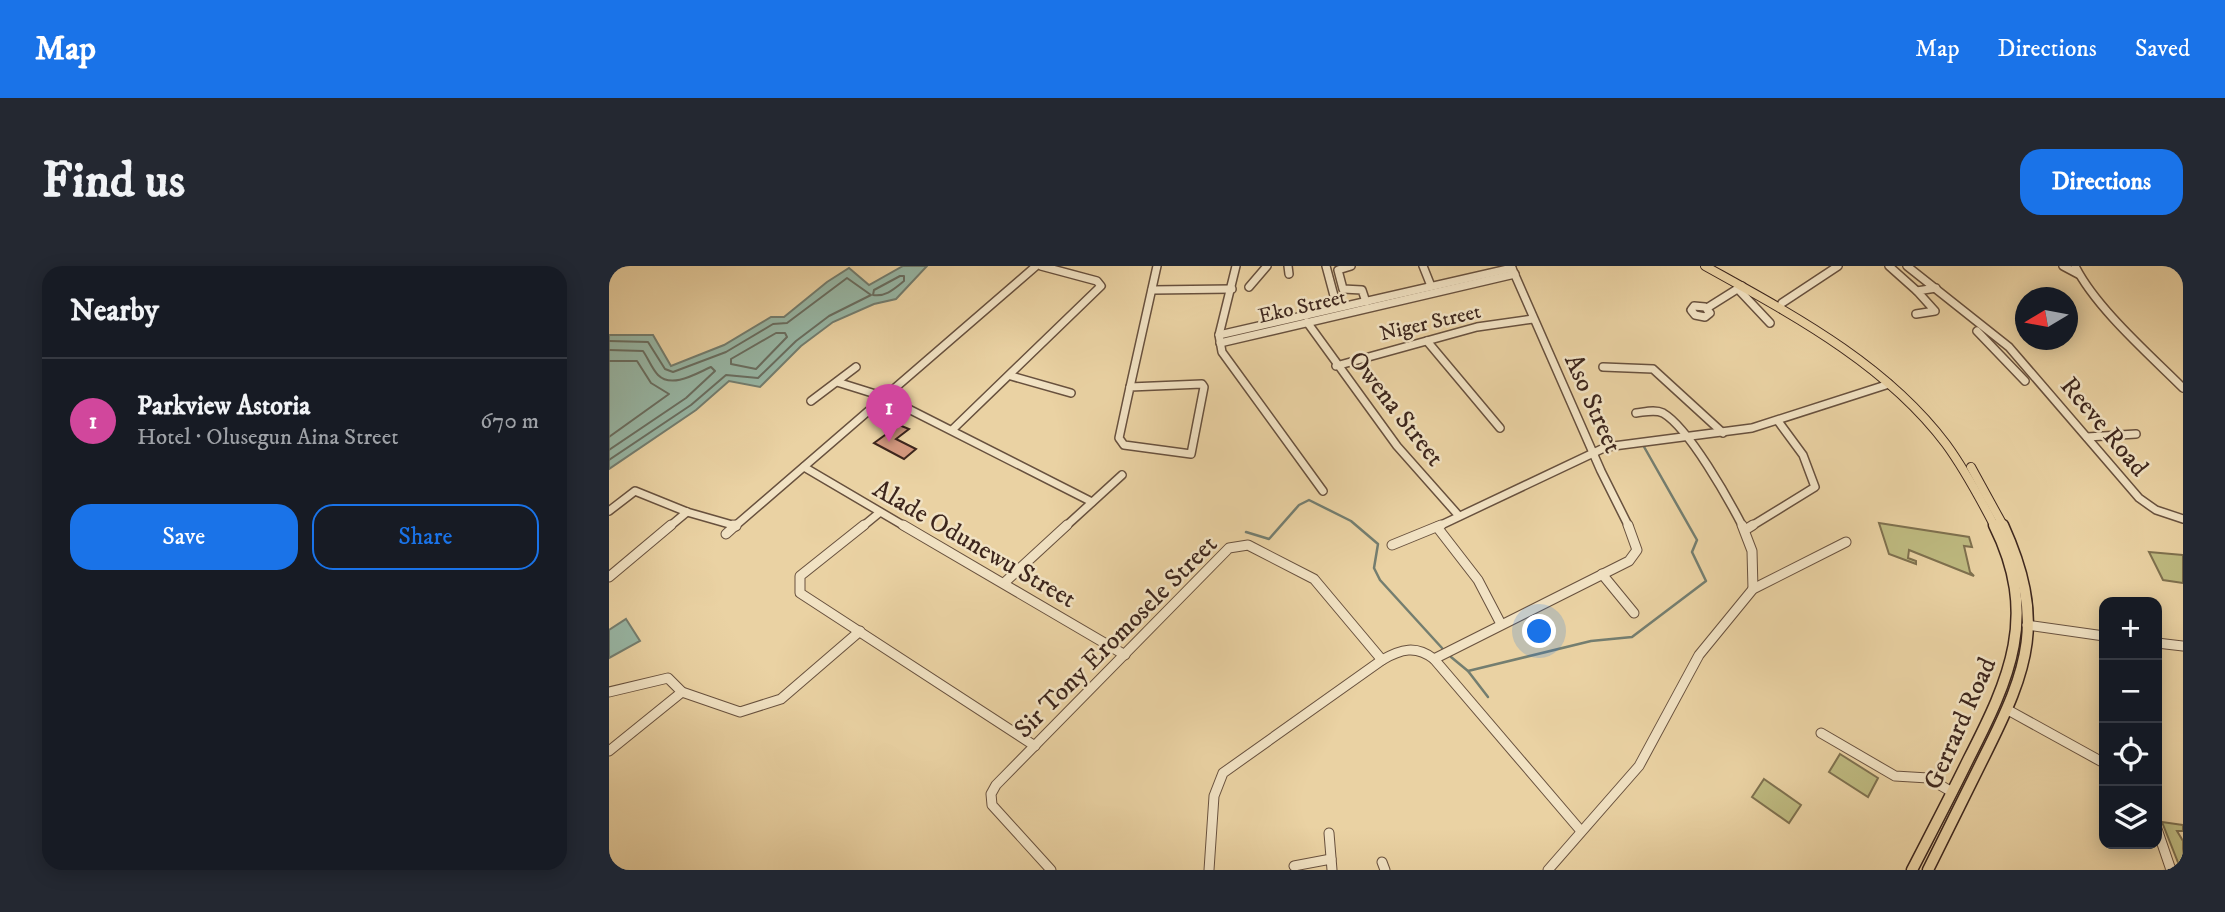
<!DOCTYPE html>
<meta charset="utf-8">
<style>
:root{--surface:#171b24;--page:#242831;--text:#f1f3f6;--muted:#9ea1a6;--line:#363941;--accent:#1a73e8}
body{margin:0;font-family:"IM FELL DW Pica",serif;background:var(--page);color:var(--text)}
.controls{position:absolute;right:21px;bottom:21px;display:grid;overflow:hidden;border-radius:14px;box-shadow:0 4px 18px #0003}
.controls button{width:63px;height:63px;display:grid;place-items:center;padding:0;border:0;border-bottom:2px solid var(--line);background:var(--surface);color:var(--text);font:35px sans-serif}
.compass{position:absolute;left:1406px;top:21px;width:63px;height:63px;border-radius:50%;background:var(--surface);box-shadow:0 4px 18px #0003;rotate:260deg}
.you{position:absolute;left:931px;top:366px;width:24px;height:24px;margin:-18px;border:5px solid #fff;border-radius:50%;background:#1a73e8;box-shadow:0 0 0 10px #1a73e833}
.badge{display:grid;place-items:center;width:46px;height:46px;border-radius:50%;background:var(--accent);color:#fff;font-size:23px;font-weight:700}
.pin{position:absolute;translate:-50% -58px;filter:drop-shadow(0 2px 4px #0008)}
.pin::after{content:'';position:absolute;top:37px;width:24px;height:21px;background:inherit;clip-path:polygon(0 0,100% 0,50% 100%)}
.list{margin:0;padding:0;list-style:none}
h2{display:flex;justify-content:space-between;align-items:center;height:91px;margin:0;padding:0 28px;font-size:30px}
h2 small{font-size:23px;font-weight:400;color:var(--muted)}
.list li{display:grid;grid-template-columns:46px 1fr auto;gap:21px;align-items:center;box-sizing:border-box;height:126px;padding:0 28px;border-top:2px solid var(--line)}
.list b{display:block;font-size:26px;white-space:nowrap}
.list p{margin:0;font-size:23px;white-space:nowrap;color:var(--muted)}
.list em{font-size:23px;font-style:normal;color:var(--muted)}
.actions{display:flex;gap:14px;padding:21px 28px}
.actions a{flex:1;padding:16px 0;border:2px solid var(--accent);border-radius:21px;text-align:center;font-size:24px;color:var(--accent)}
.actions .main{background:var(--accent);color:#fff}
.icon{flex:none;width:38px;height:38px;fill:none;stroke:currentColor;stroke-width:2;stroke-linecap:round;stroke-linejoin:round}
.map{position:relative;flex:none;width:1574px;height:604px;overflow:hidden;border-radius:21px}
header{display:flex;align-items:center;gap:42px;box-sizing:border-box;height:98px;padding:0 35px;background:var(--accent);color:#fff}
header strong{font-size:33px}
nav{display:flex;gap:38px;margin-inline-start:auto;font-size:24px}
.intro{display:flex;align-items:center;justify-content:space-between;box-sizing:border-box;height:168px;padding:0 42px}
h1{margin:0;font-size:49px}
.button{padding:18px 32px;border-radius:21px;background:var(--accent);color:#fff;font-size:24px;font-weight:700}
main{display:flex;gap:42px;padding:0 42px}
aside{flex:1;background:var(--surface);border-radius:21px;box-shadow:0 4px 18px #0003}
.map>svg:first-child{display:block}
.green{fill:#beba80;stroke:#7e704e;stroke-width:2}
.water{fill:#98b8a7;stroke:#747e70;stroke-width:2}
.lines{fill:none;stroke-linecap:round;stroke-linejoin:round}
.shore{stroke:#6a6f62;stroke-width:2}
.stream{stroke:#747e70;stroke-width:2.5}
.building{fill:#d3987e;stroke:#3d261d;stroke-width:2}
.minor-far1-casing{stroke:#68513e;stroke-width:10}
.minor-casing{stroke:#68513e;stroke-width:11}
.major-far1-casing{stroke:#3d261d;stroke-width:10}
.major-casing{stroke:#3d261d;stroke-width:13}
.minor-far1{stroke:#f1e2c3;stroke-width:7}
.minor{stroke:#f1e2c3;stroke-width:9}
.major-far1{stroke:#ead2a3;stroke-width:8}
.major{stroke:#ead2a3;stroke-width:10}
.labels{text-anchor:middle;stroke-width:5;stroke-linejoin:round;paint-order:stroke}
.far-street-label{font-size:21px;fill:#3d261d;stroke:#f1e2c3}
.street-label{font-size:26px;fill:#3d261d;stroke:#f1e2c3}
</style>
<header>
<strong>Map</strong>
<nav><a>Map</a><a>Directions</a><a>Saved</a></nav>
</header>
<div class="intro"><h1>Find us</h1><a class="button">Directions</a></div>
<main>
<aside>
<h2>Nearby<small></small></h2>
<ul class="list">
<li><span class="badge" style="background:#d1479c">1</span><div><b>Parkview Astoria</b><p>Hotel · Olusegun Aina Street</p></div><em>670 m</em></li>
</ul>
<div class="actions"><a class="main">Save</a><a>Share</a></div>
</aside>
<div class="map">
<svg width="1574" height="604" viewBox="0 0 1574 604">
<rect width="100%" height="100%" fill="#ead2a3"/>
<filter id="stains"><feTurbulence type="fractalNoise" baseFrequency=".00286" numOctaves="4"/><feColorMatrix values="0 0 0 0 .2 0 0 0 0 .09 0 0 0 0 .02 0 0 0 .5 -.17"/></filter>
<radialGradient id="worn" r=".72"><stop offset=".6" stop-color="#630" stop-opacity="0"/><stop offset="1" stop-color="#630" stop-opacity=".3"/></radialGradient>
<g class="green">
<path d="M1270,257L1360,271L1363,281L1355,280L1361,306L1365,310L1300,284L1299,292L1307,295V298L1280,288Z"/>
<path d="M1540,286L1574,289V317L1554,314Z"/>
<path d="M1231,488L1269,512L1259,531L1220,506Z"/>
<path d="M1155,513L1192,539L1180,557L1143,531Z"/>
<path d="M1553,556L1574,559V565H1568L1574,575V604H1572Z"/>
</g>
<g class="water">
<path d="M294,0H318L287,33L265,38L224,56L192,80L151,121L120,115L87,144L0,203V69H44L62,100L115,79L162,51H175L218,16L240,2L260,19Z"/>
<path d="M17,353L31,375L0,392V364Z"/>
</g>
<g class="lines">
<g class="shore">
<path d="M291,10H295V15C285,23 277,31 264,29L265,24Z"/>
<path d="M167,67H176L178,71L147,103L122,98V93Z"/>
<path d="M0,75L39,76L56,103L64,106L117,86L164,58L178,57L238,12L262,29L220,50L187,75L149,112L117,109L82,139L0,194"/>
<path d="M0,84L34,85C39,92 43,103 49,109C63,123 88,107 102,101L106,105L77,132L0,184"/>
<path d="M0,95H28L42,117L60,128L0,171"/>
</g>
<g class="stream">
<path d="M637,266L660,273L690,239L700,234L742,255L769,278L765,302L771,314L833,382"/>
<path d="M842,391L859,405L879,431"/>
<path d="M859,405L982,375L1023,371L1097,315L1083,286L1088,274L1034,179"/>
</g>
</g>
<path class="building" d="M290,159L300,163L287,173L307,183L295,193L265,177Z"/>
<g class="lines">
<defs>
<g id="minor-far1">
<path d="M627,0L610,69L613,86L714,225"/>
<path d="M679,0L680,8"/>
<path d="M717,0L728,41"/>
<path d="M742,0L729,4L734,23L753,24L757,36"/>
<path d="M814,0L822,20"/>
<path d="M902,0L992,205L1020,261"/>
<path d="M1280,0L1308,25"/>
<path d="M1298,0L1400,81L1530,232L1547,244L1574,253"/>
<path d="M1454,0L1469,8"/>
<path d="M1466,0C1487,42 1540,88 1574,122"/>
<path d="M640,21L658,0"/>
<path d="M1129,23L1161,57"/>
<path d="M543,24L623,23"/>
<path d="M1173,37L1229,0"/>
<path d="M1085,40L1096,41L1101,47L1096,51L1086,49L1082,44Z"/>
<path d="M1098,42L1133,20"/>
<path d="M1307,48L1326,45L1308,25L1327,22"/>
<path d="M698,56L788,180L850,250"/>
<path d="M1368,65L1416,115"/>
<path d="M610,69L903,2"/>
<path d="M818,75L891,162"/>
<path d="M611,77L906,8"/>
<path d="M727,100L868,61L924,53"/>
<path d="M994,101L1044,103L1114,167"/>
<path d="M402,110L462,127"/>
<path d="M228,116L276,131L483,236"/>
<path d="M593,118L595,121L582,188L515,179L510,172L521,121Z"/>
<path d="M521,121L548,0"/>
<path d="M202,135L247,101"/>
<path d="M1027,147C1036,146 1046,143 1054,147C1080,162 1120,234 1134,261"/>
<path d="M343,164L492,20L488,15L432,0"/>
<path d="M1478,171L1527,168"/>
<path d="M195,201L297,261"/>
<path d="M0,245L26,225L78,246L127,260"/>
<path d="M60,261L78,246"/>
<path d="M125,261L427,0"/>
<path d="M253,261L270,247"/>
<path d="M456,261L513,209"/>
<path d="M828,261L997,181L1143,162L1280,118"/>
<path d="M1141,261L1206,221L1194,189L1169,155"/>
</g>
<g id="minor">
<path d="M124,259L127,260"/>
<path d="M255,259L191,310V327L426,480"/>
<path d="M294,259L516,389"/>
<path d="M1133,259L1143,285L1144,323"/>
<path d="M828,261L869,314L892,358"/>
<path d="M1136,264L1144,259"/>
<path d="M117,268L127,259"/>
<path d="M783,279L832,259"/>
<path d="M993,308L1025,347"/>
<path d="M0,311L62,259"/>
<path d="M395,317L458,259"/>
<path d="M1418,359L1495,370"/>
<path d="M1548,377L1574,380"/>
<path d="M825,393L1020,295L1028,284L1019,259"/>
<path d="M0,426L59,412L73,426L131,446L172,433L251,365"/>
<path d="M1399,444L1495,497"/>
<path d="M1212,467L1286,510L1319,512L1343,526"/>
<path d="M0,485L73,426"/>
<path d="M1548,563L1562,604"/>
<path d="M720,567L723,604"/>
<path d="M773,596L776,604"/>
<path d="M685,600L722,593"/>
<path d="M442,604L383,539L382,528L387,519L620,282L639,279L705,313L773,394"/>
<path d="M600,604L605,530L614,507L773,394C792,383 807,379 825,393L972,565"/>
<path d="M939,604L1030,500L1090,389L1144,323L1237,276"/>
</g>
<g id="major-far1">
<path d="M1096,0C1182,48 1276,97 1337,178C1356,204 1371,232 1386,261"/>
<path d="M1362,201L1395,261"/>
</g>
<g id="major">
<path d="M1303,604C1322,567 1341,531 1359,494C1401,412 1430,349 1385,259"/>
<path d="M1319,604C1338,566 1357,527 1376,489C1420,401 1437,354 1394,259"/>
</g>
</defs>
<use href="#minor-far1" class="minor-far1-casing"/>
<use href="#minor" class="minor-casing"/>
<use href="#major-far1" class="major-far1-casing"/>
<use href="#major" class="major-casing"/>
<use href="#minor-far1" class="minor-far1"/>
<use href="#minor" class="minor"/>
<use href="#major-far1" class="major-far1"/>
<use href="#major" class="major"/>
</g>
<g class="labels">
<g class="far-street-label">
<text transform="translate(693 40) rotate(-13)" y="7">Eko Street</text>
<text transform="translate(821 56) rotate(-13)" y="7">Niger Street</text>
</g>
<g class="street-label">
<text transform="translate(985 137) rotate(66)" y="9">Aso Street</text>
<text transform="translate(788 142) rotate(52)" y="9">Owena Street</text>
<text transform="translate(1496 160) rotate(50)" y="9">Reeve Road</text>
<text transform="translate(366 277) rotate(30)" y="9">Alade Odunewu Street</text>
<text transform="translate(506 370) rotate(-45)" y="9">Sir Tony Eromosele Street</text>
<text transform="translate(1350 457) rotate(-66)" y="9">Gerrard Road</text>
</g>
</g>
<rect width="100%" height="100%" filter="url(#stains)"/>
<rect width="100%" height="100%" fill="url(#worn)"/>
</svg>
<div class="controls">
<button>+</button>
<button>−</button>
<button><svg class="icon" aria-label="locate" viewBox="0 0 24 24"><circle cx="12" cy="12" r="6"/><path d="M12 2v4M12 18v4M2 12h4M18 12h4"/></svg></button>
<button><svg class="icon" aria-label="layers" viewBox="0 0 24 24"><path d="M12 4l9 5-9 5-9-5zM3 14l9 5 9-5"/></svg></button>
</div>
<svg class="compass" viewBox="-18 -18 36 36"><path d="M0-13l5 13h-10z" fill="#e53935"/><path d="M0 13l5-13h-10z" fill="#9ea1a6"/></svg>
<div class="you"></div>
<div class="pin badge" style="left:280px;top:176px;background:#d1479c">1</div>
</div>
</main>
